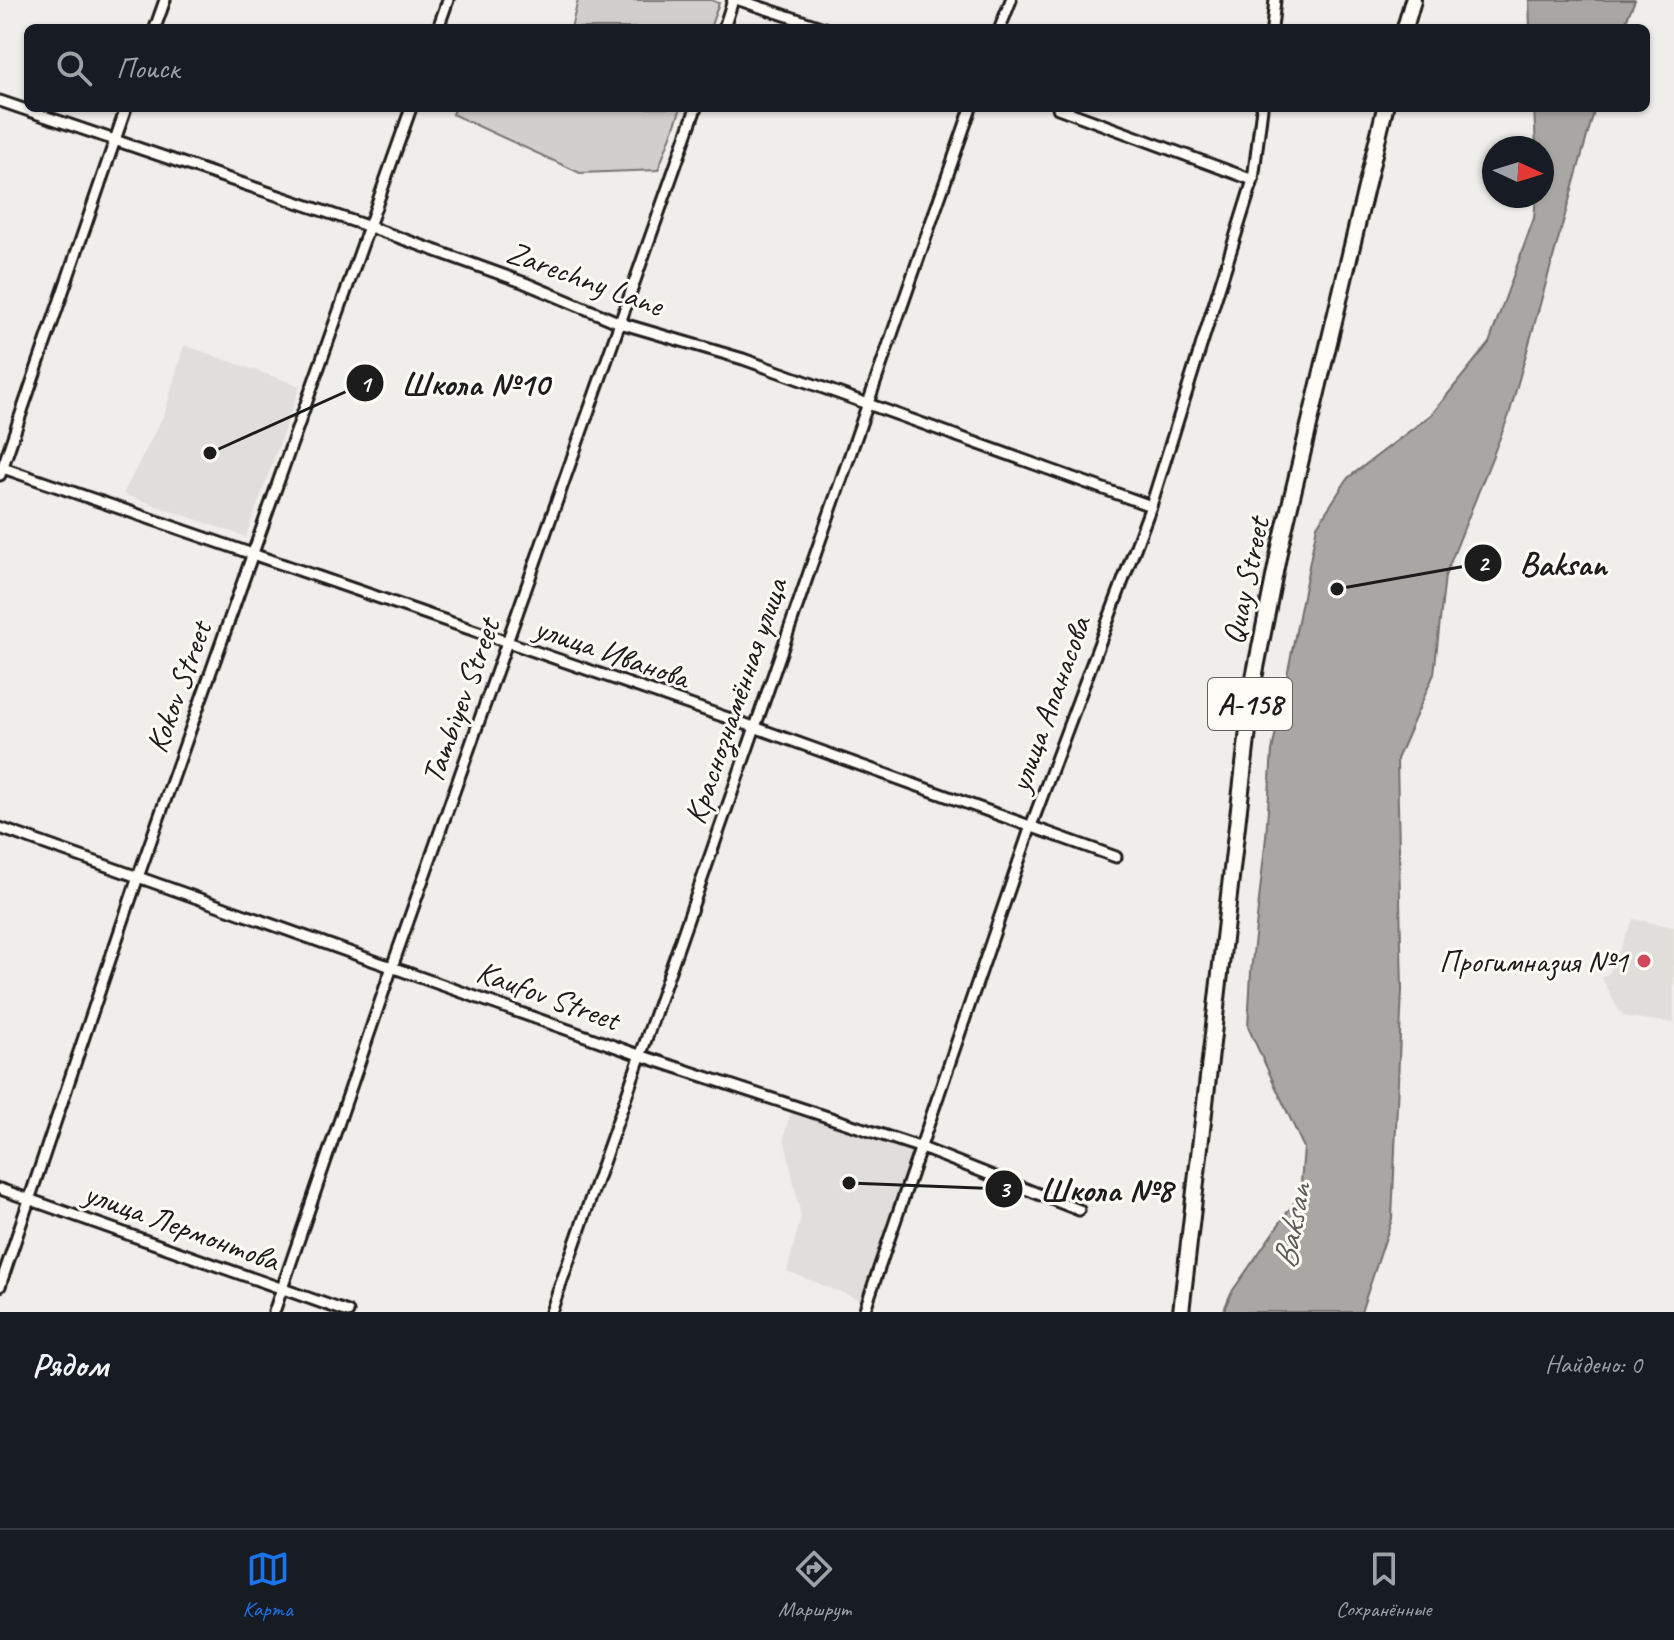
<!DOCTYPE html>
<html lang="ru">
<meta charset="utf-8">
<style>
:root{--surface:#171b24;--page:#242831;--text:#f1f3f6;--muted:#9ea1a6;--line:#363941;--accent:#1a73e8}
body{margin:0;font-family:Caveat,sans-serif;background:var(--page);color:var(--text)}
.compass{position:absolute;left:1482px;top:136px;width:72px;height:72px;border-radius:50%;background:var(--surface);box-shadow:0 2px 6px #0004;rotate:94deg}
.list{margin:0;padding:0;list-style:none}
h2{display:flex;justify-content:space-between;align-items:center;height:104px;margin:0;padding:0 32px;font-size:34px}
h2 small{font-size:26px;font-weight:400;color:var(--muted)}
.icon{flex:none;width:44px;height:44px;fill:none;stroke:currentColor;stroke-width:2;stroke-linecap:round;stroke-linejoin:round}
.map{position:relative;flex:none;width:1674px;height:1312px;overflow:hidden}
.search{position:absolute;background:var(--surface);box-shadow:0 2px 6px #0004;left:24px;right:24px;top:24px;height:88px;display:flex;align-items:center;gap:20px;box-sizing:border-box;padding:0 28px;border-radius:12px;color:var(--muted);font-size:30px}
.sheet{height:216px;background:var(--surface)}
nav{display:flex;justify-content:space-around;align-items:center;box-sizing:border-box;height:112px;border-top:2px solid var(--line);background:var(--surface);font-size:22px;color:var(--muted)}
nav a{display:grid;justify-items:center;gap:4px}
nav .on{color:var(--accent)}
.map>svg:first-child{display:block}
.built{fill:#e0deda}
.green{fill:#d0cfcc;stroke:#767674;stroke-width:2}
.water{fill:#a8a7a3;stroke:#706f6d;stroke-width:2}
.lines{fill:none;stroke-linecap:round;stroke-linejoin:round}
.street-casing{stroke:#1c1c1c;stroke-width:15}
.primary-casing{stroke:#1c1c1c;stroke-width:20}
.street{stroke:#fdfcf7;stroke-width:9}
.primary{stroke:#fdfcf7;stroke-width:14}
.poi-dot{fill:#d1495b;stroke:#fdfcf7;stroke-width:3}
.labels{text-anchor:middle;stroke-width:6;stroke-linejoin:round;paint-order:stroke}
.shield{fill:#fdfcf7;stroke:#605f5e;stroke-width:2}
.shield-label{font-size:30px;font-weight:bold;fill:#1c1c1c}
.street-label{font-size:32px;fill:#1c1c1c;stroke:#fdfcf7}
.poi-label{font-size:32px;fill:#1c1c1c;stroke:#fdfcf7;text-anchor:end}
.water-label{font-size:34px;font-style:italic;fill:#5b5b59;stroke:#fdfcf7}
.leader{fill:none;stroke:#1c1c1c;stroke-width:3}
.callout-dot{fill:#1c1c1c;stroke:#fdfcf7;stroke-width:3}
.mark-label{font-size:24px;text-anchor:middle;font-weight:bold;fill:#fff}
.callout-label{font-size:34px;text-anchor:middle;font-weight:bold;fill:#1c1c1c;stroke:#fdfcf7;stroke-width:6;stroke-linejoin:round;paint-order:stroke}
</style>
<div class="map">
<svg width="1674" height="1312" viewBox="0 0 1674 1312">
<rect width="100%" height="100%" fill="#f0eeea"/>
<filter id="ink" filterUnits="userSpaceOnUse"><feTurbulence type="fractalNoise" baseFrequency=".0125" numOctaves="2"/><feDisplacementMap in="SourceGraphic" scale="16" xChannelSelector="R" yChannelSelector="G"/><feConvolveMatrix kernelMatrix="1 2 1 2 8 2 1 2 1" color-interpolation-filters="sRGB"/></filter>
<g filter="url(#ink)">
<g class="built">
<path d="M184,345L300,386L246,537L123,494L165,412Z"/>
<path d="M1633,919L1674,927V1023L1626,1017L1619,1011L1602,978L1610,972Z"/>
<path d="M791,1110L916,1149L865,1302L787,1271L801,1217L784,1137Z"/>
</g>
<g class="green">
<path d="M578,0H711L719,3L710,28H571Z"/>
<path d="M455,108H681L658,170L580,173L452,114Z"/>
</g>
<g class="water">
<path d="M1529,0H1635L1623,28H1530Z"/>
<path d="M1534,108H1595L1509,415L1445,576L1434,674L1397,759L1402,990L1392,1219L1361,1312H1223L1231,1293L1300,1194L1304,1148L1248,1027L1251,972L1266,837L1272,751L1317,526L1348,478L1432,414L1489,343L1534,218L1536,196H1542V148H1536Z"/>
</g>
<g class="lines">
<defs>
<g id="street">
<path d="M739,0L824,28"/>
<path d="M155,28L165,0"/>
<path d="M438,28L448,0"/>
<path d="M724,28L733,0"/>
<path d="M1000,28L1011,0"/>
<path d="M1272,28L1275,0"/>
<path d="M0,101L370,227L525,283L620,323L743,359L1151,506"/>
<path d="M1058,108L1253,180"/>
<path d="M0,467L754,727L1116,857"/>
<path d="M0,475L126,108"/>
<path d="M0,828L639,1055L922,1148L1079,1210"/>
<path d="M0,1189L348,1312"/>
<path d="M0,1286L138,877L411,108"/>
<path d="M274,1312L392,967L696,108"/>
<path d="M551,1312L971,108"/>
<path d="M864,1312L1031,826L1151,506L1253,180L1262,108"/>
</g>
<g id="primary">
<path d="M1405,28L1413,0"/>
<path d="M1181,1312L1254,678L1280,547L1385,108"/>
</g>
</defs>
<use href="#street" class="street-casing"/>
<use href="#primary" class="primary-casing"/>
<use href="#street" class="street"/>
<use href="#primary" class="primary"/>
</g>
</g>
<circle class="poi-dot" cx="1644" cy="961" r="8"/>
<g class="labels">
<rect class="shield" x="1208" y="678" width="84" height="52" rx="6"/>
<g class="shield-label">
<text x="1250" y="714">А-158</text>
</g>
<g class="street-label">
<text transform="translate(585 278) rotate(20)" y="11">Zarechny Lane</text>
<text transform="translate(1245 581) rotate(-78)" y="11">Quay Street</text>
<text transform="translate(612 652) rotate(19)" y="11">улица Иванова</text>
<text transform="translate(178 687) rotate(-70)" y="11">Kokov Street</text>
<text transform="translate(460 701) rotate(-70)" y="11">Tambiyev Street</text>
<text transform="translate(735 701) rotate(-71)" y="11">Краснознамённая улица</text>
<text transform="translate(1049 704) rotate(-70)" y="11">улица Апанасова</text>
<text transform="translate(548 995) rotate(20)" y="11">Kaufov Street</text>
<text transform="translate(182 1226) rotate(20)" y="11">улица Лермонтова</text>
</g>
<g class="poi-label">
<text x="1628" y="972">Прогимназия №1</text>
</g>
<g class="water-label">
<text transform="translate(1291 1226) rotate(-79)" y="12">Baksan</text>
</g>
</g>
<path class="leader" d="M210 453L365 383M1337 589L1483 563M849 1183L1004 1189"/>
<g class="callout-dot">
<circle cx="210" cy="453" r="8"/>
<circle cx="1337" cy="589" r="8"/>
<circle cx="849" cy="1183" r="8"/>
<circle cx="365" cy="383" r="20"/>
<circle cx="1483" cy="563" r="20"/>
<circle cx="1004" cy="1189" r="20"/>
</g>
<g class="mark-label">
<text x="365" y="392">1</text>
<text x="1483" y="571">2</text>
<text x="1004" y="1197">3</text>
</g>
<g class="callout-label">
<text x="475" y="395">Школа №10</text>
<text x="1563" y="575">Baksan</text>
<text x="1106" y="1201">Школа №8</text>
</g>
</svg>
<svg class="compass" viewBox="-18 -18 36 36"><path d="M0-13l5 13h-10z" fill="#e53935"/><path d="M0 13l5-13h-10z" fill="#9ea1a6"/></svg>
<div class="search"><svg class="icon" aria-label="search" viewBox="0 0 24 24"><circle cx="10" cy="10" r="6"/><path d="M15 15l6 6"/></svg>Поиск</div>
</div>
<section class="sheet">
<h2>Рядом<small>Найдено: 0</small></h2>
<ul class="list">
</ul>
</section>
<nav>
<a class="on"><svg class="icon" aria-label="map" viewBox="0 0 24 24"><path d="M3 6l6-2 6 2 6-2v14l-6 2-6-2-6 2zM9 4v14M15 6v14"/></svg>Карта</a>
<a><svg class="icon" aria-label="directions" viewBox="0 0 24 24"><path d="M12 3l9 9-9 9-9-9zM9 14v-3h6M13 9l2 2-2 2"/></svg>Маршрут</a>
<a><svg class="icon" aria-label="saved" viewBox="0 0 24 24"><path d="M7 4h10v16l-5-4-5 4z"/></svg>Сохранённые</a>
</nav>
